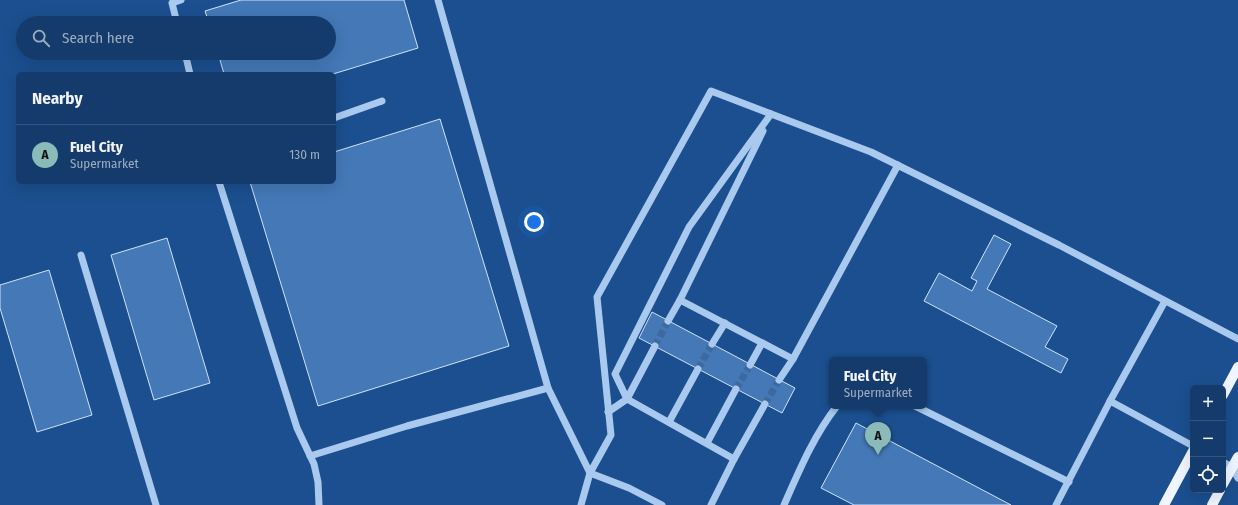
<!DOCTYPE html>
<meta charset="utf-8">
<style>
:root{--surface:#143b6b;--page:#1d4271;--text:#f1f3f6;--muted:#9dadc1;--line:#33557e;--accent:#8bbbb9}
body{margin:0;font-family:"Fira Sans Condensed",sans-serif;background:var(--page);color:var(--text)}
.controls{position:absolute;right:12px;bottom:12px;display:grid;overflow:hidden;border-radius:6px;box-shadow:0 4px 16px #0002}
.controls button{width:36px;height:36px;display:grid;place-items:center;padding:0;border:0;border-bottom:1px solid var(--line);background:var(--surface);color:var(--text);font:20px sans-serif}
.you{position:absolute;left:534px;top:222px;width:14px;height:14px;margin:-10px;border:3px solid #fff;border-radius:50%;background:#1a73e8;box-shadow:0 0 0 6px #1a73e833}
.badge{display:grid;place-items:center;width:26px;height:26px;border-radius:50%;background:var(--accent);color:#111;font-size:13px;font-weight:700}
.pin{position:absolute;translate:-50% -33px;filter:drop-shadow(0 1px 2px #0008)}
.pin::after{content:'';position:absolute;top:21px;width:14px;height:12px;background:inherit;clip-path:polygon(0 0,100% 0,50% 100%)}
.popup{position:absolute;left:829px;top:357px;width:98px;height:52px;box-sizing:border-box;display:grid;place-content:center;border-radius:6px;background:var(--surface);filter:drop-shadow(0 1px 3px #0005);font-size:13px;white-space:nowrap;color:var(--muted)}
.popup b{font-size:15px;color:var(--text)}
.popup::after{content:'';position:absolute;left:50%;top:100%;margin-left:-8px;border:8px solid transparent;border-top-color:var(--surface)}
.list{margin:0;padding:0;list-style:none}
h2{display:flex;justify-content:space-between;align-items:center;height:52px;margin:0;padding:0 16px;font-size:17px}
h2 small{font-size:13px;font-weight:400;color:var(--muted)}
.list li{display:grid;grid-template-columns:26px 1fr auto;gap:12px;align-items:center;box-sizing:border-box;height:60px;padding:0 16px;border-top:1px solid var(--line)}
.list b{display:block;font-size:15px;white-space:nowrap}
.list p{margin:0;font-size:13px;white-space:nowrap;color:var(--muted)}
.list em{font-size:13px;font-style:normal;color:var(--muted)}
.icon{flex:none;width:22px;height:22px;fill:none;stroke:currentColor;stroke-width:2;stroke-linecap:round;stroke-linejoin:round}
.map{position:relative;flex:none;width:1238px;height:505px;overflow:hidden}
.search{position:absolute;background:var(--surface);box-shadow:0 4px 16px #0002;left:16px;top:16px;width:320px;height:44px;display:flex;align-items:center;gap:10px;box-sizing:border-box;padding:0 14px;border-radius:22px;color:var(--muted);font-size:15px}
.panel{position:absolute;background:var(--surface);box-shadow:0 4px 16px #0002;left:16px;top:72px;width:320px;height:112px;border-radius:6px}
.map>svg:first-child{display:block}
.building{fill:#4478b7;stroke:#cfe3fa}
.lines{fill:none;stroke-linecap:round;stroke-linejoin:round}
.minor-tunnel{stroke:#3d69a0;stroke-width:7;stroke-dasharray:7 3.5;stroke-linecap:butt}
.minor{stroke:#a9c9ee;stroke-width:7}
.major{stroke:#f0f6ff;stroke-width:10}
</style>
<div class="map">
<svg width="1238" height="505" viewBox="0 0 1238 505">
<rect width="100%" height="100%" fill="#1b4f8f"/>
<g class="building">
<path d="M241,0H404L418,48L333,74H224L218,53H329V23H209L205,11Z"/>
<path d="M440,119L509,346L318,406L250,182H334V152Z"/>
<path d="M994,235L1011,244L987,289L1057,326L1045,347L1068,359L1061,373L924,301L939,273L972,291L977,281L971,278Z"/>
<path d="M167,238L210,383L154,400L111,255Z"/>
<path d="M49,270L92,415L37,432L0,308V285Z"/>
<path d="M652,312L795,388L782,413L639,338Z"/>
<path d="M856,423L1011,505H854L821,488Z"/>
</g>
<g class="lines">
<g class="minor-tunnel">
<path d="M655,346L668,321"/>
<path d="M698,369L712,344"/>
<path d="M736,389L750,365"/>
<path d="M765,404L779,380"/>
</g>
<g class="minor">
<path d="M438,0L548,388L590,473L629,488L662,505"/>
<path d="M177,23L172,3L181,0"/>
<path d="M185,53L190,74"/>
<path d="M334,118L382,101"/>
<path d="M219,182L297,428L314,464L318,482L319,505"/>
<path d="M81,255L156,505"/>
<path d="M680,300L763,131"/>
<path d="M668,321L680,300L793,359"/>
<path d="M712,344L725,323"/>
<path d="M750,365L762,343"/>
<path d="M779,380L793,359L898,165"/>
<path d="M1110,401L1193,446"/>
<path d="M915,406L1069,482"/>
<path d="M608,412L627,399L655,346"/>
<path d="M669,422L698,369"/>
<path d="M707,443L736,389"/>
<path d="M310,456L407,426L548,388"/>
<path d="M734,459L765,404"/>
<path d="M1223,462L1232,467L1238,468"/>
<path d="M1232,467L1238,478"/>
<path d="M581,505L590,473L611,435L597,297L711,91L871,152L1059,245L1238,339"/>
<path d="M711,505L734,459L627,399L615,374L689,227L771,114"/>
<path d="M784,505C799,471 814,435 837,406"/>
<path d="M1056,505L1110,401L1165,301"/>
</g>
<g class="major">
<path d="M1223,395L1238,367"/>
<path d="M1223,484L1238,457"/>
<path d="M1164,505L1193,451"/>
<path d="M1212,505L1220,490"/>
</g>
</g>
</svg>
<div class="controls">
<button>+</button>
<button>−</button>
<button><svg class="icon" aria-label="locate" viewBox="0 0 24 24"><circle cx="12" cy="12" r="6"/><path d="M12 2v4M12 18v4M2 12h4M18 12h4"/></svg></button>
</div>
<div class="you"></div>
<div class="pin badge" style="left:878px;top:455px">A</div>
<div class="popup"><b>Fuel City</b>Supermarket</div>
<div class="search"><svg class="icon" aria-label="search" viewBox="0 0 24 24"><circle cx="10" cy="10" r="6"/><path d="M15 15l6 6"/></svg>Search here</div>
<section class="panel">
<h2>Nearby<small></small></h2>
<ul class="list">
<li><span class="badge">A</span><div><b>Fuel City</b><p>Supermarket</p></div><em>130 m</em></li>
</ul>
</section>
</div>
